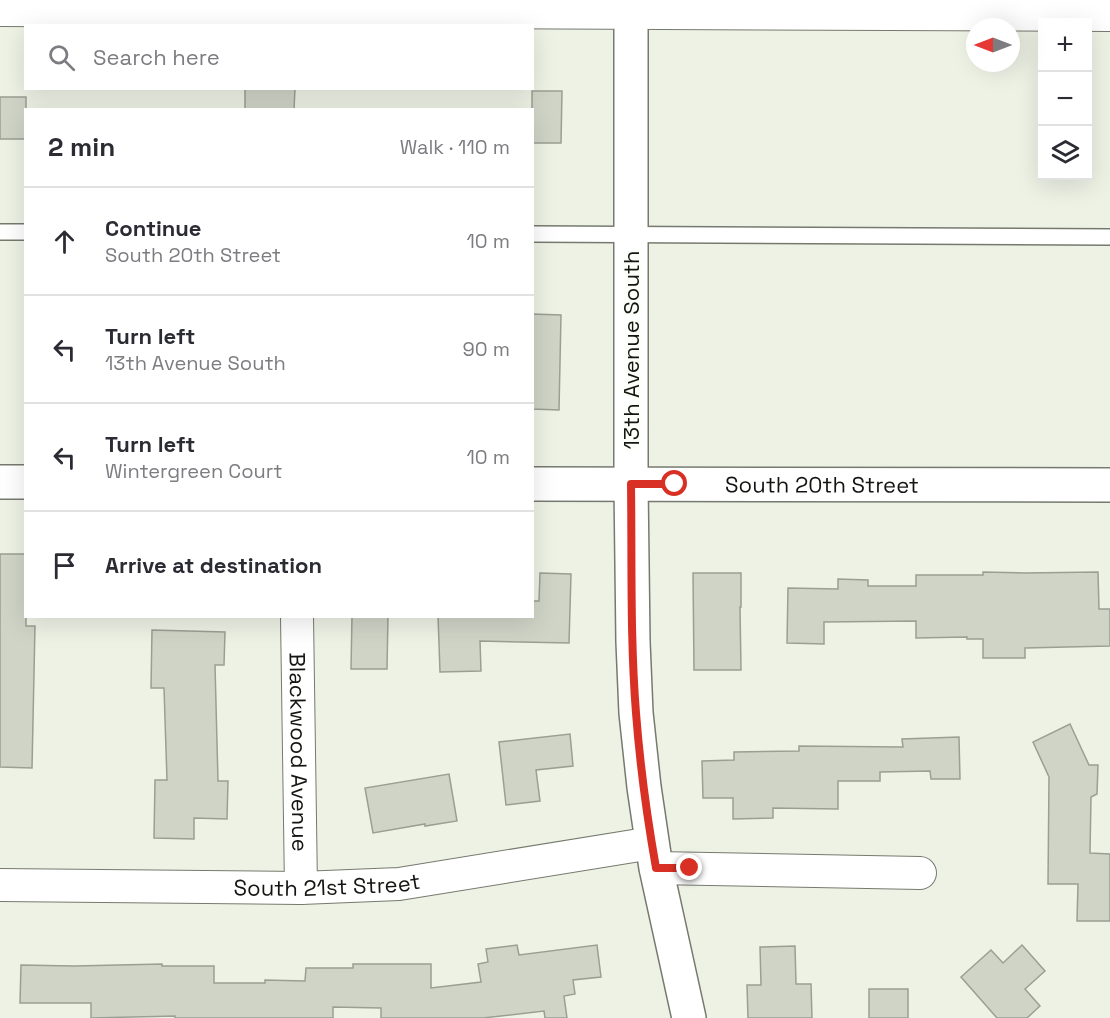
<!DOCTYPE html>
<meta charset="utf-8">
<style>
:root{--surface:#fff;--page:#f7f7f7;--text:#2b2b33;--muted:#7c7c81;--line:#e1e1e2}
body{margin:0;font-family:"Space Grotesk",sans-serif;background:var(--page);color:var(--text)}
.controls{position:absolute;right:18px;top:18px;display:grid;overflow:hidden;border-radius:0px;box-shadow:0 6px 24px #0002}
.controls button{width:54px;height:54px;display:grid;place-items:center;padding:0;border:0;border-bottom:2px solid var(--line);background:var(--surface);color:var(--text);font:30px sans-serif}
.compass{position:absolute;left:966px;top:18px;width:54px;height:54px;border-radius:50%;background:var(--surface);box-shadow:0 6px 24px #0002;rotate:270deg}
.stop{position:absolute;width:18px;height:18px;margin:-14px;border:4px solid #d93025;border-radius:50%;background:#fff}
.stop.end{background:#d93025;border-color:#fff;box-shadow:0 2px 6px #0008}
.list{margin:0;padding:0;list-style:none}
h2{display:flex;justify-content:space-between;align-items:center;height:78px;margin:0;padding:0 24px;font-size:26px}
h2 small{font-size:20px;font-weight:400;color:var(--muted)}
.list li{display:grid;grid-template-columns:39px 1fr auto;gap:18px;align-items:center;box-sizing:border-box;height:108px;padding:0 24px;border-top:2px solid var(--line)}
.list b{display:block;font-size:22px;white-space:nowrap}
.list p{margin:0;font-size:20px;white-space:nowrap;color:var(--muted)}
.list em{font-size:20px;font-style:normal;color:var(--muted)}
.icon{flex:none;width:33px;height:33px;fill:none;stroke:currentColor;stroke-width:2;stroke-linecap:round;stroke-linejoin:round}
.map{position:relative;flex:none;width:1110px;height:1018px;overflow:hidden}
.search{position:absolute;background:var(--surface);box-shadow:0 6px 24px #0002;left:24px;top:24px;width:510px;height:66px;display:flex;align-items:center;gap:15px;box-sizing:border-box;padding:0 21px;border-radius:0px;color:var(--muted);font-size:22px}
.panel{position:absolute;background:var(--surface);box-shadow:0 6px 24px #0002;left:24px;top:108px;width:510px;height:510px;border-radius:0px}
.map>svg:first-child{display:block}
.building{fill:#d0d4c7;stroke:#9b9f93;stroke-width:1.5}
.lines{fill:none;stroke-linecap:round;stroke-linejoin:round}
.service-casing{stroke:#767a6e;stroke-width:18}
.minor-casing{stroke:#767a6e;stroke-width:34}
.tertiary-casing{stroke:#767a6e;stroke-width:36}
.service{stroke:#fff;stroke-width:15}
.minor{stroke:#fff;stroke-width:32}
.tertiary{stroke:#fff;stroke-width:33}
.route{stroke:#d93025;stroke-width:8}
.labels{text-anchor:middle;stroke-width:5;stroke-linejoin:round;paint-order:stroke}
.street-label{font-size:22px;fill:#141511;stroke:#fcfff7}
</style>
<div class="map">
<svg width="1110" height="1018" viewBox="0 0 1110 1018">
<rect width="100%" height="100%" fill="#eef2e5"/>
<g class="building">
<path d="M245,88H295L294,110H245Z"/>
<path d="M532,91H562L561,143H532Z"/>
<rect x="0" y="97" width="26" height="42"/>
<path d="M532,314L561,315L559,410L532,409Z"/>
<path d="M0,554H26V626H35L32,768L0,767Z"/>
<path d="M983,572L1024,573L1098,572L1099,609H1110V646L1025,648V658H983V639H967V637L916,638V621L824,622V644L787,643L788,588L838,589V579L868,580V586H916V575H983Z"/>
<path d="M540,573L571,574L569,643L480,641L481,671L440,672L438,616H532L533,601H539Z"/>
<path d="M693,573H741V607H740L741,670H694Z"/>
<path d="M352,616H388L387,669H351Z"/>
<path d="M152,630L225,632L224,665H215L218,781H228L227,819L194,818V839L154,838L155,780H167L164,688H151Z"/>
<path d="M1070,724L1089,765H1098L1097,794L1091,797L1090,853L1110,854V921H1077L1078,884H1048L1049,777L1033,742Z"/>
<path d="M570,734L573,766L536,770L540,801L506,805L499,742Z"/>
<path d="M959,737L960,779H931L930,771L880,772V781H838V809L773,808V818L733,819V798H703L702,761L734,760V752L799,751V746L903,747L902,739Z"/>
<path d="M449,774L457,821L425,826V824L373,833L365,788Z"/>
<path d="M517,945L519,955L597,945L601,977L573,980L575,994L564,996L567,1018H545L544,1011L483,1018H381V1008L333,1007V1018H175V1016L91,1018V1003H20L21,965L74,966L162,964V966H214V983H265V980L305,981L306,968H353V964H431V988L481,982L478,964L488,962L486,949Z"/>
<path d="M1022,945L1045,971L1025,989L1040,1006L1027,1018H997L961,977L991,950L1003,963Z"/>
<path d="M795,946L796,984H811L812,1018H748L747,985H761L760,947Z"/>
<rect x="869" y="989" width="39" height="29"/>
</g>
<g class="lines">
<defs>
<g id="service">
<path d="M0,232H26"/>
<path d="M532,234L1110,237"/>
</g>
<g id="minor">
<path d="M0,10L1110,15"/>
<path id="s1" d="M297,616L301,888"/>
<path d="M656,868L920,873"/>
<path id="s2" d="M0,885L301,888L399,884L652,843"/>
</g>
<g id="tertiary">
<path d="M631,0V484L633,642L636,713L644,787L656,868L689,1018"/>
<path d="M0,482H26"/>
<path id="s3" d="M532,484L1110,485"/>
</g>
</defs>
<use href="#service" class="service-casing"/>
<use href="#minor" class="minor-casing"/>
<use href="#tertiary" class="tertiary-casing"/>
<use href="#service" class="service"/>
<use href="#minor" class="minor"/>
<use href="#tertiary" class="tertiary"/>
</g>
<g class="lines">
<path class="route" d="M675,484H631C632,560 630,637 636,713C640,765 647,817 656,868H690"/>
</g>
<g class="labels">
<g class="street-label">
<text transform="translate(631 350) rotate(-90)" y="8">13th Avenue South</text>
<text dy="8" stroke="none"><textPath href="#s3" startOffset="290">South 20th Street</textPath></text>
<text dy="8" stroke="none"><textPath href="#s1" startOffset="136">Blackwood Avenue</textPath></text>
<text dy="8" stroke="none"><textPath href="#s2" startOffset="327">South 21st Street</textPath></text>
</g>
</g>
</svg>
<div class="controls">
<button>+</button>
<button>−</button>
<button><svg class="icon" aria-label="layers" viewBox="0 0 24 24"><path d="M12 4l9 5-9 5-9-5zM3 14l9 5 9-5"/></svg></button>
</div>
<svg class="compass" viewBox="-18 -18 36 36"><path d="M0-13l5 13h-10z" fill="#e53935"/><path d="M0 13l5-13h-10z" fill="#7c7c81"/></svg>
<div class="stop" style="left:675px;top:484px"></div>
<div class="stop end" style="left:690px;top:868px"></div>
<div class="search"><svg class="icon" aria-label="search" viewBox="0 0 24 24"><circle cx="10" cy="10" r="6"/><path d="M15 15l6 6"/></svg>Search here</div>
<section class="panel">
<h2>2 min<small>Walk · 110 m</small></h2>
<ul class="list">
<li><svg class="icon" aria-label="ahead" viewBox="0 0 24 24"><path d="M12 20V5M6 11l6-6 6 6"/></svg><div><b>Continue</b><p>South 20th Street</p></div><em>10 m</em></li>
<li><svg class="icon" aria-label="left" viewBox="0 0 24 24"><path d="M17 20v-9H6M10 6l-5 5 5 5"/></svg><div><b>Turn left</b><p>13th Avenue South</p></div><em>90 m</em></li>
<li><svg class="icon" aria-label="left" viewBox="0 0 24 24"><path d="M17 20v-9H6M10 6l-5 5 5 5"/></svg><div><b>Turn left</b><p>Wintergreen Court</p></div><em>10 m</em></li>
<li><svg class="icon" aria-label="arrive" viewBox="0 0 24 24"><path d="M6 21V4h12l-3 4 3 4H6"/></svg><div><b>Arrive at destination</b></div></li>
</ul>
</section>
</div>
